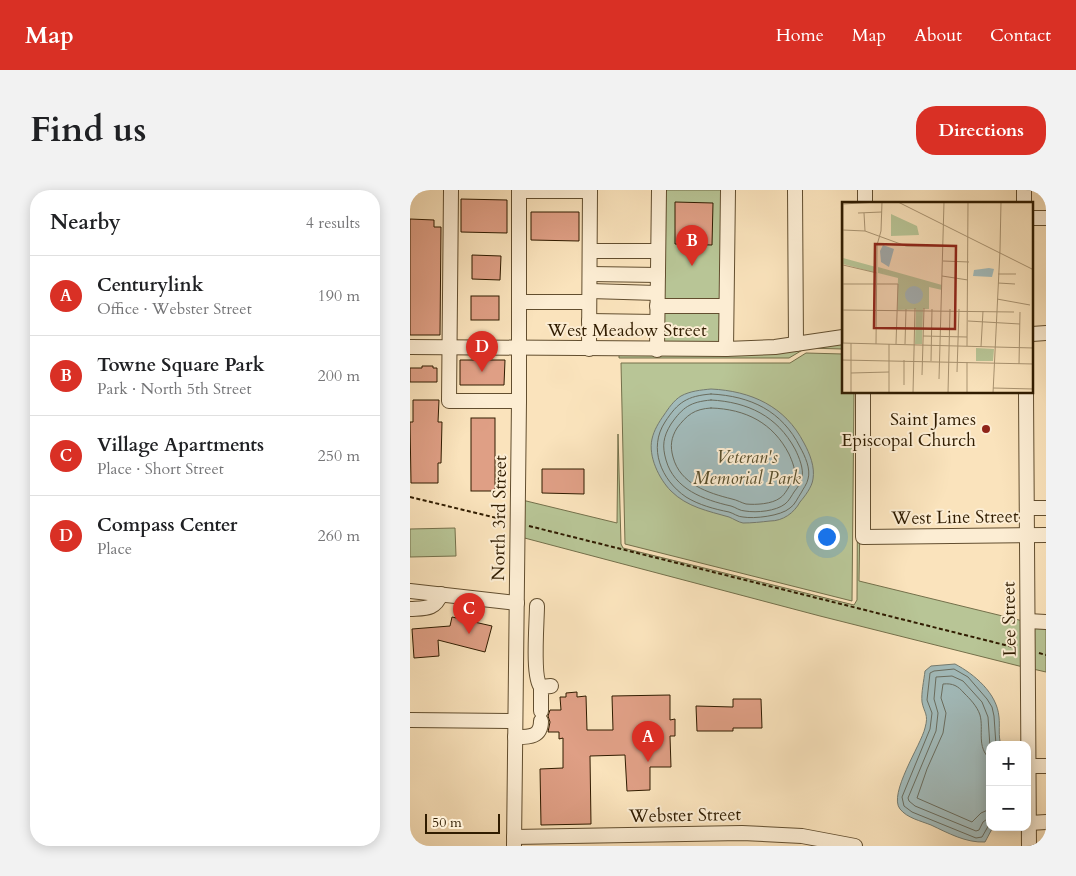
<!DOCTYPE html>
<meta charset="utf-8">
<style>
:root{--surface:#fff;--page:#f2f2f2;--text:#202124;--muted:#757577;--line:#e0e0e0;--accent:#d93025}
body{margin:0;font-family:Cardo,serif;background:var(--page);color:var(--text)}
.controls{position:absolute;right:15px;bottom:15px;display:grid;overflow:hidden;border-radius:10px;box-shadow:0 2px 12px #0003}
.controls button{width:45px;height:45px;display:grid;place-items:center;padding:0;border:0;border-bottom:1px solid var(--line);background:var(--surface);color:var(--text);font:25px sans-serif}
.scale{position:absolute;left:15px;bottom:12px;width:75px;box-sizing:border-box;padding-left:5px;border:2px solid #301c00;border-top:0;font-size:14px;line-height:18px;white-space:nowrap;color:#301c00;-webkit-text-stroke:4px #fcedd3;paint-order:stroke}
.you{position:absolute;left:416px;top:346px;width:18px;height:18px;margin:-12px;border:4px solid #fff;border-radius:50%;background:#1a73e8;box-shadow:0 0 0 8px #1a73e833}
.badge{display:grid;place-items:center;width:32px;height:32px;border-radius:50%;background:var(--accent);color:#fff;font-size:16px;font-weight:700}
.pin{position:absolute;translate:-50% -41px;filter:drop-shadow(0 1px 2px #0008)}
.pin::after{content:'';position:absolute;top:26px;width:18px;height:15px;background:inherit;clip-path:polygon(0 0,100% 0,50% 100%)}
.list{margin:0;padding:0;list-style:none}
h2{display:flex;justify-content:space-between;align-items:center;height:65px;margin:0;padding:0 20px;font-size:21px}
h2 small{font-size:16px;font-weight:400;color:var(--muted)}
.list li{display:grid;grid-template-columns:32px 1fr auto;gap:15px;align-items:center;box-sizing:border-box;height:80px;padding:0 20px;border-top:1px solid var(--line)}
.list b{display:block;font-size:19px;white-space:nowrap}
.list p{margin:0;font-size:16px;white-space:nowrap;color:var(--muted)}
.list em{font-size:16px;font-style:normal;color:var(--muted)}
.map{position:relative;flex:none;width:636px;height:656px;overflow:hidden;border-radius:20px}
header{display:flex;align-items:center;gap:30px;box-sizing:border-box;height:70px;padding:0 25px;background:var(--accent);color:#fff}
header strong{font-size:24px}
nav{display:flex;gap:28px;margin-inline-start:auto;font-size:18px}
.intro{display:flex;align-items:center;justify-content:space-between;box-sizing:border-box;height:120px;padding:0 30px}
h1{margin:0;font-size:35px}
.button{padding:12px 22px;border-radius:20px;background:var(--accent);color:#fff;font-size:18px;font-weight:700}
main{display:flex;gap:30px;padding:0 30px}
aside{flex:1;background:var(--surface);border-radius:20px;box-shadow:0 2px 12px #0003}
.map>svg:first-child{display:block}
.green{fill:#b8c596;stroke:#74704b}
.water{fill:#a2bbbb;stroke:#747b70}
.lines{fill:none;stroke-linecap:round;stroke-linejoin:round}
.shore{stroke:#696c5e;stroke-width:1}
.building{fill:#df9f85;stroke:#301c00}
.minor-casing{stroke:#624e2f;stroke-width:16}
.path{stroke:#301c00;stroke-width:2;stroke-dasharray:4 2.5;stroke-linecap:butt}
.minor{stroke:#fcedd3;stroke-width:14}
.poi-dot{fill:#8f2418;stroke:#fcedd3;stroke-width:2}
.labels{text-anchor:middle;stroke-width:4;stroke-linejoin:round;paint-order:stroke}
.street-label{font-size:18px;fill:#301c00;stroke:#fcedd3}
.poi-label{font-size:18px;fill:#301c00;stroke:#fcedd3;text-anchor:end}
.park-label{font-size:18px;font-style:italic;fill:#594f2d;stroke:#fcedd3}
.inset-road{fill:none;stroke:#a99371;stroke-width:1}
.view{fill:#8f2418;fill-opacity:0.15;stroke:#8f2418;stroke-width:2.5}
.inset-edge{fill:none;stroke:#301c00;stroke-width:2.5}
</style>
<header>
<strong>Map</strong>
<nav><a>Home</a><a>Map</a><a>About</a><a>Contact</a></nav>
</header>
<div class="intro"><h1>Find us</h1><a class="button">Directions</a></div>
<main>
<aside>
<h2>Nearby<small>4 results</small></h2>
<ul class="list">
<li><span class="badge">A</span><div><b>Centurylink</b><p>Office · Webster Street</p></div><em>190 m</em></li>
<li><span class="badge">B</span><div><b>Towne Square Park</b><p>Park · North 5th Street</p></div><em>200 m</em></li>
<li><span class="badge">C</span><div><b>Village Apartments</b><p>Place · Short Street</p></div><em>250 m</em></li>
<li><span class="badge">D</span><div><b>Compass Center</b><p>Place</p></div><em>260 m</em></li>
</ul>
</aside>
<div class="map">
<svg width="636" height="656" viewBox="0 0 636 656">
<rect width="100%" height="100%" fill="#fae3bc"/>
<filter id="stains"><feTurbulence type="fractalNoise" baseFrequency=".004" numOctaves="4"/><feColorMatrix values="0 0 0 0 .2 0 0 0 0 .09 0 0 0 0 .02 0 0 0 .5 -.17"/></filter>
<radialGradient id="worn" r=".72"><stop offset=".6" stop-color="#630" stop-opacity="0"/><stop offset="1" stop-color="#630" stop-opacity=".3"/></radialGradient>
<g class="green">
<path d="M254,0H312L310,153H253Z"/>
<path d="M433,147V159L396,158L379,168H209V159Z"/>
<path d="M396,163L433,164V202L444,203L442,411L215,354L211,173H380Z"/>
<path d="M448,203H452L449,391L613,431V477L410,426L107,346L108,309L207,333L208,244L211,354L213,358L444,415L447,410Z"/>
<path d="M45,338L46,366L0,367V339Z"/>
<path d="M623,434L636,437V482L623,479Z"/>
</g>
<g class="water">
<path d="M301,199C341,201 375,216 394,253C400,264 405,277 403,289C402,297 395,306 390,312C384,323 373,331 360,331C351,332 342,333 333,333C328,332 324,329 319,327C298,321 277,317 261,301C249,289 238,266 242,249C244,240 249,232 254,225C258,219 264,210 271,206C280,201 291,200 301,199Z"/>
<path d="M545,474C564,484 587,503 589,527C590,536 588,546 591,555H580V637H583L575,652C556,653 538,643 521,635C511,631 497,628 490,619C478,604 511,555 515,538C519,524 514,523 512,512C511,503 514,490 515,481L521,476Z"/>
</g>
<g class="lines">
<g class="shore">
<path d="M301,204C341,206 372,221 390,257C395,266 401,279 398,289C397,294 393,299 391,303C388,307 385,315 380,318C371,326 344,329 333,327C328,327 323,323 319,322C304,319 289,315 276,307C251,290 238,258 255,232C268,212 277,206 301,204Z"/>
<path d="M301,210C338,212 367,226 385,259C389,267 394,279 392,288C391,293 387,298 384,302C382,305 379,311 375,314C366,321 347,323 335,321C330,321 325,317 321,316C294,310 264,299 256,270C252,256 253,247 261,234C273,217 280,212 301,210Z"/>
<path d="M301,218C336,219 363,233 379,264C382,271 387,281 383,289C380,295 375,305 370,308C362,314 346,315 336,314C332,313 327,310 322,309C298,303 270,294 263,267C260,256 261,248 267,238C277,225 284,219 301,218Z"/>
<path d="M580,557L578,527L572,512L553,491L542,486L526,487L524,509L528,523L526,541L498,608L499,611L505,616L566,641L569,640L573,632L580,627"/>
<path d="M580,569C566,557 574,540 570,525C567,516 560,509 554,503C548,496 543,493 533,494L531,508L536,523L533,543L517,579L507,608L562,632L571,623L580,619"/>
<path d="M580,633L572,647L566,648L502,622L494,616L492,607L520,539L522,523L517,510L520,483L524,481L544,479L558,487L577,509L582,517L584,526L586,555"/>
</g>
</g>
<g class="building">
<path d="M51,9L97,10V43L51,42Z"/>
<path d="M265,12L303,13L302,55L265,54Z"/>
<path d="M121,22H169V51L121,50Z"/>
<path d="M0,29L24,30V37H31L30,145H0Z"/>
<path d="M62,65L91,66L90,90L62,89Z"/>
<rect x="61" y="106" width="28" height="24"/>
<path d="M50,170H95L94,195H50Z"/>
<path d="M12,176H23V178H27V192H0V178H12Z"/>
<path d="M3,210H29L28,232H32L31,273H28V293H1L0,232H3Z"/>
<rect x="61" y="228" width="24" height="73"/>
<path d="M132,279H174V304L132,303Z"/>
<path d="M42,427L82,436L75,462L28,450L29,466L4,468L2,439L40,436Z"/>
<path d="M167,502V507L176,506L177,540H203L202,506L260,505V530L265,529V546H260L261,577H240V600L217,601L215,565L180,566L181,634L131,635L130,579L153,578V548L149,549V542H138L140,532L138,526L140,520H151L150,507H156V503Z"/>
<path d="M323,509H351L352,538H323V541H287L286,516L323,517Z"/>
</g>
<g class="lines">
<defs>
<g id="minor">
<path d="M41,0L39,211H109"/>
<path d="M385,0L386,154"/>
<path d="M614,0V14"/>
<path d="M109,1H180"/>
<path d="M455,14V0"/>
<path d="M622,28H636"/>
<path d="M180,61H248"/>
<path d="M180,84L248,85"/>
<path d="M180,101L247,103"/>
<path d="M109,112H179"/>
<path d="M247,116H316"/>
<path d="M179,131L247,132"/>
<path d="M622,144L636,143"/>
<path d="M0,157L316,159L365,157L433,147"/>
<path d="M179,159L180,0"/>
<path d="M316,159L318,0"/>
<path d="M247,160L249,0"/>
<path d="M453,202V347L636,345"/>
<path d="M616,202L619,656"/>
<path d="M617,318H636"/>
<path d="M0,401L107,413"/>
<path d="M127,416C127,431 122,488 131,497"/>
<path d="M0,419C15,418 25,420 31,404"/>
<path d="M618,431L636,432"/>
<path d="M131,521V497L141,496"/>
<path d="M0,530L105,531"/>
<path d="M105,547C118,547 131,548 131,531"/>
<path d="M619,576H636"/>
<path d="M620,633L636,632"/>
<path d="M104,647L332,643L392,646L445,656"/>
<path d="M104,656L109,211V0"/>
</g>
</defs>
<use href="#minor" class="minor-casing"/>
<g class="path">
<path d="M0,307L95,330"/>
<path d="M119,336L607,458"/>
<path d="M629,463L636,465"/>
</g>
<use href="#minor" class="minor"/>
</g>
<circle class="poi-dot" cx="576" cy="239" r="5"/>
<g class="labels">
<g class="street-label">
<text x="217" y="146">West Meadow Street</text>
<text transform="translate(545 327) rotate(-1)" y="6">West Line Street</text>
<text transform="translate(89 328) rotate(-89)" y="6">North 3rd Street</text>
<text transform="translate(599 429) rotate(-91)" y="6">Lee Street</text>
<text transform="translate(275 625) rotate(-1)" y="6">Webster Street</text>
</g>
<g class="poi-label">
<text x="566" y="235">Saint James<tspan x="566" dy="21">Episcopal Church</tspan></text>
</g>
<g class="park-label">
<text x="337" y="273">Veteran's<tspan x="337" dy="21">Memorial Park</tspan></text>
</g>
</g>
<g transform="translate(432 12)">
<rect width="191" height="191" fill="#fae3bc"/>
<path d="M49,12L75,24L77,33L49,34ZM1,56L34,65V71L1,62ZM36,65L100,83V88L87,85V107L55,108L56,76L36,71ZM74,107H81L80,142H73ZM134,146L152,147L151,159H134Z" fill="#b8c596"/>
<path d="M41,43L52,47L47,65L39,60L38,49ZM147,66L152,67L150,75L131,74L132,68ZM63 93a9 9 0 1 1 18 0a9 9 0 1 1-18 0Z" fill="#a2bbbb"/>
<path class="inset-road" d="M56,0L192,68M1,2L36,0M16,11L40,10M22,11L23,29M1,28L23,29L64,44H101M158,48L159,0M101,59L127,60M1,63L35,71M156,72H174M100,74L126,78M156,81L173,82M1,82H56L54,142M155,97L188,103M0,108L172,110M126,119L178,122M81,134L125,135M0,141L192,146M1,141V0M34,142L35,43L39,29L40,0M63,142L64,107M125,144L126,0M139,145L141,109M0,158L192,162M89,159L90,107M177,162L178,110M115,170L117,107M9,171L47,170M80,173L82,106M97,177L102,0M62,183V158M151,186L192,187M9,191V141M47,191V142M71,191L73,106M106,191L108,107M125,191V160M151,191L158,48"/>
<path class="view" d="M33,42L114,44L113,127L32,126Z"/>
<rect width="191" height="191" class="inset-edge"/>
</g>
<rect width="100%" height="100%" filter="url(#stains)"/>
<rect width="100%" height="100%" fill="url(#worn)"/>
</svg>
<div class="controls">
<button>+</button>
<button>−</button>
</div>
<div class="scale">50 m</div>
<div class="you"></div>
<div class="pin badge" style="left:238px;top:572px">A</div>
<div class="pin badge" style="left:282px;top:76px">B</div>
<div class="pin badge" style="left:59px;top:444px">C</div>
<div class="pin badge" style="left:72px;top:182px">D</div>
</div>
</main>
